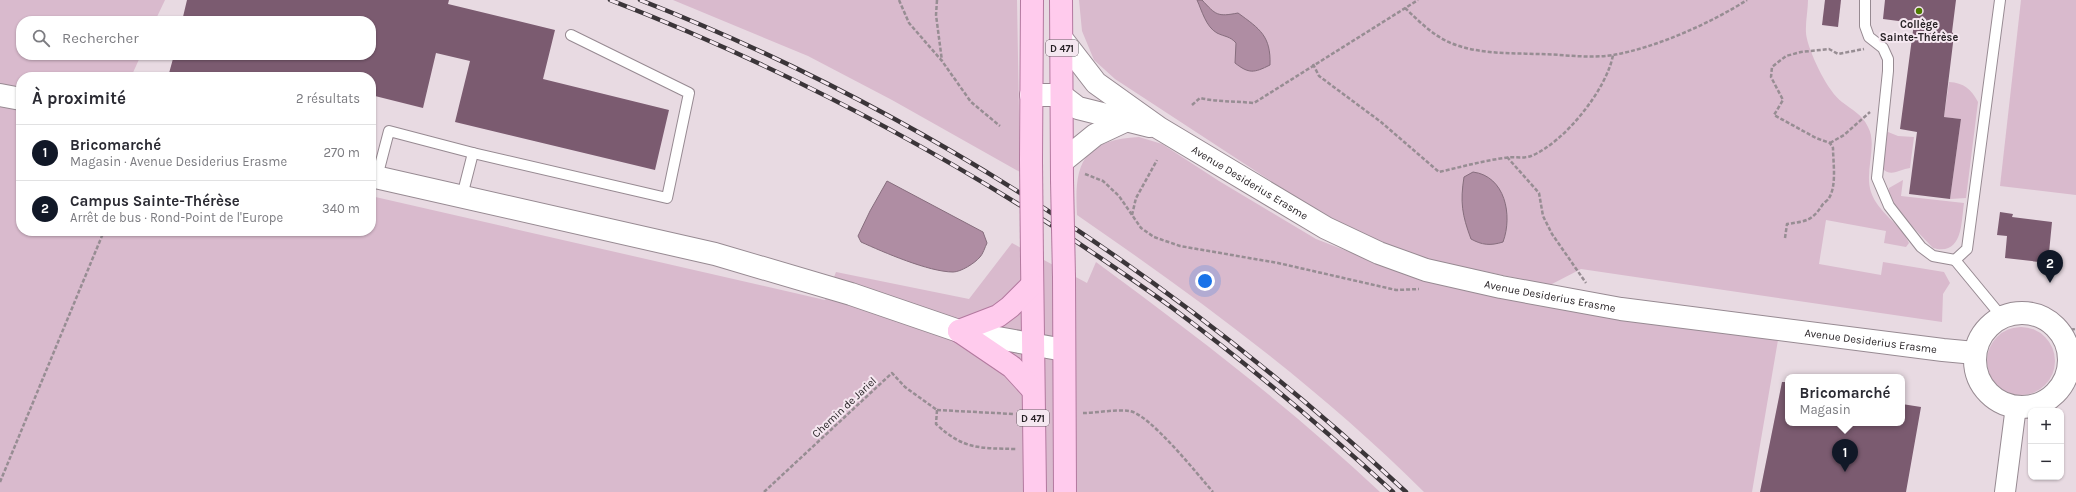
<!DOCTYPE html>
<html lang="fr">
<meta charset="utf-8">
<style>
:root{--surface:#fff;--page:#f2f2f3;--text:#2b2b33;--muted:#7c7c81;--line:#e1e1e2;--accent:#111827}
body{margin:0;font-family:Karla,sans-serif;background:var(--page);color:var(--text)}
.controls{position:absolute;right:12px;bottom:12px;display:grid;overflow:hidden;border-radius:8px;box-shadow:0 1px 3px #0004}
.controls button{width:36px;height:36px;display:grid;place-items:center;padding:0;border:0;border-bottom:1px solid var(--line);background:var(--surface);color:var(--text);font:20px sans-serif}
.you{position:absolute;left:1205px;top:281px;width:14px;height:14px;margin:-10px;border:3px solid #fff;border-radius:50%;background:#1a73e8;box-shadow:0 0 0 6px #1a73e833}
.badge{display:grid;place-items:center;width:26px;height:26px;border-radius:50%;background:var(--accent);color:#fff;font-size:13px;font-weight:700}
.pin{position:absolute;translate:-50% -33px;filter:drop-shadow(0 1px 2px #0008)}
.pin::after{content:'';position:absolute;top:21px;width:14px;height:12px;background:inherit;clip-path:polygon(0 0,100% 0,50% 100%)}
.popup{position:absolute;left:1785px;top:374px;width:120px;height:52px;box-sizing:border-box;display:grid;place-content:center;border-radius:8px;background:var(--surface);filter:drop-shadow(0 1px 3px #0005);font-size:13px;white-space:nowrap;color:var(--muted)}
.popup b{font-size:15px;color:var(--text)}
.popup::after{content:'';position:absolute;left:50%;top:100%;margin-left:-8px;border:8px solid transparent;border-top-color:var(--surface)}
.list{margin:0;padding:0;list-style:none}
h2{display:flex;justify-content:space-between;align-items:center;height:52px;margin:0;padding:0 16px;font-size:17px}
h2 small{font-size:13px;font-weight:400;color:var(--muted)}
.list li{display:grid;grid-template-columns:26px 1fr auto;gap:12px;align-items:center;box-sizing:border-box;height:56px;padding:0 16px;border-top:1px solid var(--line)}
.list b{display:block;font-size:15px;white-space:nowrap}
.list p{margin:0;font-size:13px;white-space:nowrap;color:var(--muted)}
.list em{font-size:13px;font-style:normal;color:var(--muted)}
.icon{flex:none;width:22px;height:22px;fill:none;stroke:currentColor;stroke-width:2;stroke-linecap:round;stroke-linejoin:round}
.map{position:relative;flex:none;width:2076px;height:492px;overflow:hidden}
.search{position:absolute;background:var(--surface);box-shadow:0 1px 3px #0004;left:16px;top:16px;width:360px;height:44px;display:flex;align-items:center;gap:10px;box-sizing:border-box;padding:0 14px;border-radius:16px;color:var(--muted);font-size:15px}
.panel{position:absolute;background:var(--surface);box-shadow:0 1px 3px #0004;left:16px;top:72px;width:360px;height:164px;border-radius:16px}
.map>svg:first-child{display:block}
.green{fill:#d9bacd}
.water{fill:#af8da3;stroke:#866d7d}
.building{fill:#7b5b70}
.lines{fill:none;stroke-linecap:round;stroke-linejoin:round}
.lane-casing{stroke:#978a92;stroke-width:12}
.street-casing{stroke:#978a92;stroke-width:22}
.secondary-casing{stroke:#978a92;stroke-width:24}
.primary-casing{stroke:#b3799f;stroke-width:24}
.path{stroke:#978d93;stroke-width:2.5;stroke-dasharray:4 2;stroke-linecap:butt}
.lane{stroke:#fff;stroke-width:10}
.street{stroke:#fff;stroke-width:20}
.secondary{stroke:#fff;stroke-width:22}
.primary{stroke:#ffcbed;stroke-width:22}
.rail-casing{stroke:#3b3539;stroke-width:4.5}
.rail{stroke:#f5e7f0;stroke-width:3;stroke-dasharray:9;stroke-linecap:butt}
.primary-bridge-casing{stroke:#b3799f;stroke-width:24;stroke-linecap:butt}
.primary-bridge{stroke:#ffcbed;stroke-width:22}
.poi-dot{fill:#4e7b00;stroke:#f5e7f0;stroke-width:1.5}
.labels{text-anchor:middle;stroke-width:4;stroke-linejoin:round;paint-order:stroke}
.shield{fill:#f5e7f0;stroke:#655d62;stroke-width:1}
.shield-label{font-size:10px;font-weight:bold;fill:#272225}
.poi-label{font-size:11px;font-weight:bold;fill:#272225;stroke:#f5e7f0}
.street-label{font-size:11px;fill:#272225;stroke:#f5e7f0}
</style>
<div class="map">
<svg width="2076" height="492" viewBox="0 0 2076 492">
<rect width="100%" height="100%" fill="#e8dae2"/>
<g class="green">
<path d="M0,0H165L155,21H21V55H141L131,77H21V231H371V196L825,300L836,272L969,299L1012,243L1087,283L1096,262C1194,334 1291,408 1380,492H0Z"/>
<path d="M673,0H1017L1020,172L892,100L808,56Z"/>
<path d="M1079,0H1808C1808,12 1804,28 1807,39C1811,56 1828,92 1842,102C1852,110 1862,114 1868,127C1878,145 1864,171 1871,192C1878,213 1900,223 1909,243L1906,247L1884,243L1886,231L1826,220L1819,264L1881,275L1883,262L1944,272L1950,283L1943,294L1942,322L1581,269L1550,285L1421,258L1374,240L1309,206L1115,79L1094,60L1082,31Z"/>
<path d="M2021,0H2076V195L2000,186Z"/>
<path d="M1949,82C1964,83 1971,89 1978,102L1966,198L1950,199L1961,119L1944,117Z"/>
<path d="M1888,132L1898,136L1914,137L1910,168C1900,169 1891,178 1882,168L1884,135Z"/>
<path d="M1139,137L1162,144L1219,181L1316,239L1383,265L1778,340L1752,492H1424C1319,387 1199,299 1077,215C1074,164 1082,140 1139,137Z"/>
<path d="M1903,180L1901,196L1964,203C1961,223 1963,256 1933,248L1891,204L1888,195L1889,188Z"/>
<circle cx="2021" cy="361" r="34"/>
</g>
<g class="water">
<path d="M1197,0H1202C1216,15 1217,17 1238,13C1260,29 1271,36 1270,65C1254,73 1249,74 1235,63L1236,43C1230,36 1225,37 1217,33C1206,27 1202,11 1197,0Z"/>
<path d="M1473,172C1505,176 1513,215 1503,242C1490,246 1482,245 1471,239C1462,215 1460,202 1464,177Z"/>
<path d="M887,181L983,232L987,243C985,247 983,254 980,257C975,263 961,272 953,272C929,272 883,252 861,242L858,236L870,211Z"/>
</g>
<g class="building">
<path d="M187,0H449L448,4L555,30L543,79L669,110L655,170L455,122L470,61L436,53L423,108L371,95V77H168L174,55H371V21H182Z"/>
<path d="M1825,0H1841L1838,27L1822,25Z"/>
<path d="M1885,0H1956L1952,32L1954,35L1944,117L1961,119L1950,199L1909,194L1917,132L1900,129L1914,23L1883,19Z"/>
<path d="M2000,212L2013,214L2012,217L2052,222L2048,263L2005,258L2007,236L1997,235Z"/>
<path d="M1782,382H1788V423H1902V404L1921,407L1906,492H1760Z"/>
</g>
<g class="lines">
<defs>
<g id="lane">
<path d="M1865,0V26L1869,37L1883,48L1888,59V71L1877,178L1889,206L1921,247L1933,256L1955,260"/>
<path d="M2000,0L1967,249L1955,260L2002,317"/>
<path d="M473,153L667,198L689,93L571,35"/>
<path d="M377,177L389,131L473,153L462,196"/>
</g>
<path id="street" d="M2005,492L2016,406"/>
<g id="secondary">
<path id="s1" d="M1062,39L1096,83L1159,128L1326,228L1379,253L1426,270L1501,287L1621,309L1943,350L1975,353"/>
<path d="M0,95L21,99"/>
<path d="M1031,95H1061L1078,108L1150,126"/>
<path d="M1063,161L1095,135L1125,121"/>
<path d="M371,176L715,254L851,294L959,331L1064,350"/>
<circle cx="2022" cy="360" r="47"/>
</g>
<g id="primary">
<path d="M1061,0L1062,180"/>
<path d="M1031,161L1032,0"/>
<path d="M1032,260L1035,492"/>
<path d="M1064,277L1065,492"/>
<path d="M959,331L1012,367L1033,390"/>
<path d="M959,331L998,316L1010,307L1032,285"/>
</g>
</defs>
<use href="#lane" class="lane-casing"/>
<use href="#street" class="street-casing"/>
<use href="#secondary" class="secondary-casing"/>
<use href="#primary" class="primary-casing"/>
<g class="path">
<path d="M899,0L909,23L942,61L971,102L1000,126"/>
<path d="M937,0L936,15L942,61"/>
<path d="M1405,8C1420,22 1435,38 1456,45C1482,54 1509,53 1537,54C1562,54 1588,59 1613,55C1655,48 1711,23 1747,0"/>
<path d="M1313,64L1319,76L1381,122L1439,172C1461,167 1482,161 1504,158C1513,156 1523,159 1531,156C1564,143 1607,89 1613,55"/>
<path d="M1192,105L1200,98C1217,102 1235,101 1254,103L1418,0"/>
<path d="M1830,143L1844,135L1870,112"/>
<path d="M1507,157L1539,193L1543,216L1552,234L1586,283"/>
<path d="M1085,174L1103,181L1119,196L1141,228L1154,237L1180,246L1278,263L1396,290L1419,289"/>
<path d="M1132,215L1136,198L1157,160"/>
<path d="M1785,238L1787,224C1807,221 1812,221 1823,204C1825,202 1828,200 1829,198C1837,185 1833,162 1833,148L1830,143L1816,138L1774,115L1783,100L1771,77L1772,67L1786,56L1801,52L1829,49L1838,54L1864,49"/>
<path d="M2059,331L2076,329"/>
<path d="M937,410L936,424C964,450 980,448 1016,449"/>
<path d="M937,410L1014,414"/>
<path d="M1083,413C1097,413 1115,409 1129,411C1149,413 1198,475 1213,492"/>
<path d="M0,482L104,231"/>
<path d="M764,492L892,373L905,387L937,410"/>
</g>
<use href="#lane" class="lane"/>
<use href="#street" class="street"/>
<use href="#secondary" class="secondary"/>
<use href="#primary" class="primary"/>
<defs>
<g id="rail">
<path d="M610,0C768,61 917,138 1059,230C1096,255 1134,280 1171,307C1248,364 1322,427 1393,492"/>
<path d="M640,0C924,111 1184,284 1406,492"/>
</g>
</defs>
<use href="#rail" class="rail-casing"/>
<use href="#rail" class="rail"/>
<defs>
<g id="primary-bridge">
<path d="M1031,161L1032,260"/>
<path d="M1062,180L1064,277"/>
</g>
</defs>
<use href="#primary-bridge" class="primary-bridge-casing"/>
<use href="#primary-bridge" class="primary-bridge"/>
</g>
<circle class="poi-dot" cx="1919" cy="11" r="4"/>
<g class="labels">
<g class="shield">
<rect x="1046" y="40" width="32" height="16" rx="3"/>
<rect x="1017" y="410" width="32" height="16" rx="3"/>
</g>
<g class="shield-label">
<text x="1062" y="52">D 471</text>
<text x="1033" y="422">D 471</text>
</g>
<g class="poi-label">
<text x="1919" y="28">Collège<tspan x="1919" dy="13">Sainte-Thérèse</tspan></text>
</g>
<g class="street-label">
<text dy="4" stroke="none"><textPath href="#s1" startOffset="239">Avenue Desiderius Erasme</textPath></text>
<text dy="4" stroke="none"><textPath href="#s1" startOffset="563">Avenue Desiderius Erasme</textPath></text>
<text dy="4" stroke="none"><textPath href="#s1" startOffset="887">Avenue Desiderius Erasme</textPath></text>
<text transform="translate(844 407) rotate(-43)" y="4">Chemin de Jariel</text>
</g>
</g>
</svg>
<div class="controls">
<button>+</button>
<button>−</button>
</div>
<div class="you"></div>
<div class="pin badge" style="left:1845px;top:472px">1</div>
<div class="popup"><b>Bricomarché</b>Magasin</div>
<div class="pin badge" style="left:2050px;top:283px">2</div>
<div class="search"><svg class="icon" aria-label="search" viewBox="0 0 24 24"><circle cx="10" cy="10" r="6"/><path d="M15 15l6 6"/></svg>Rechercher</div>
<section class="panel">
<h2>À proximité<small>2 résultats</small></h2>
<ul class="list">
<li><span class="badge">1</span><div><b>Bricomarché</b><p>Magasin · Avenue Desiderius Erasme</p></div><em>270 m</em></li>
<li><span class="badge">2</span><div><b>Campus Sainte-Thérèse</b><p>Arrêt de bus · Rond-Point de l'Europe</p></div><em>340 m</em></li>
</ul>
</section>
</div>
